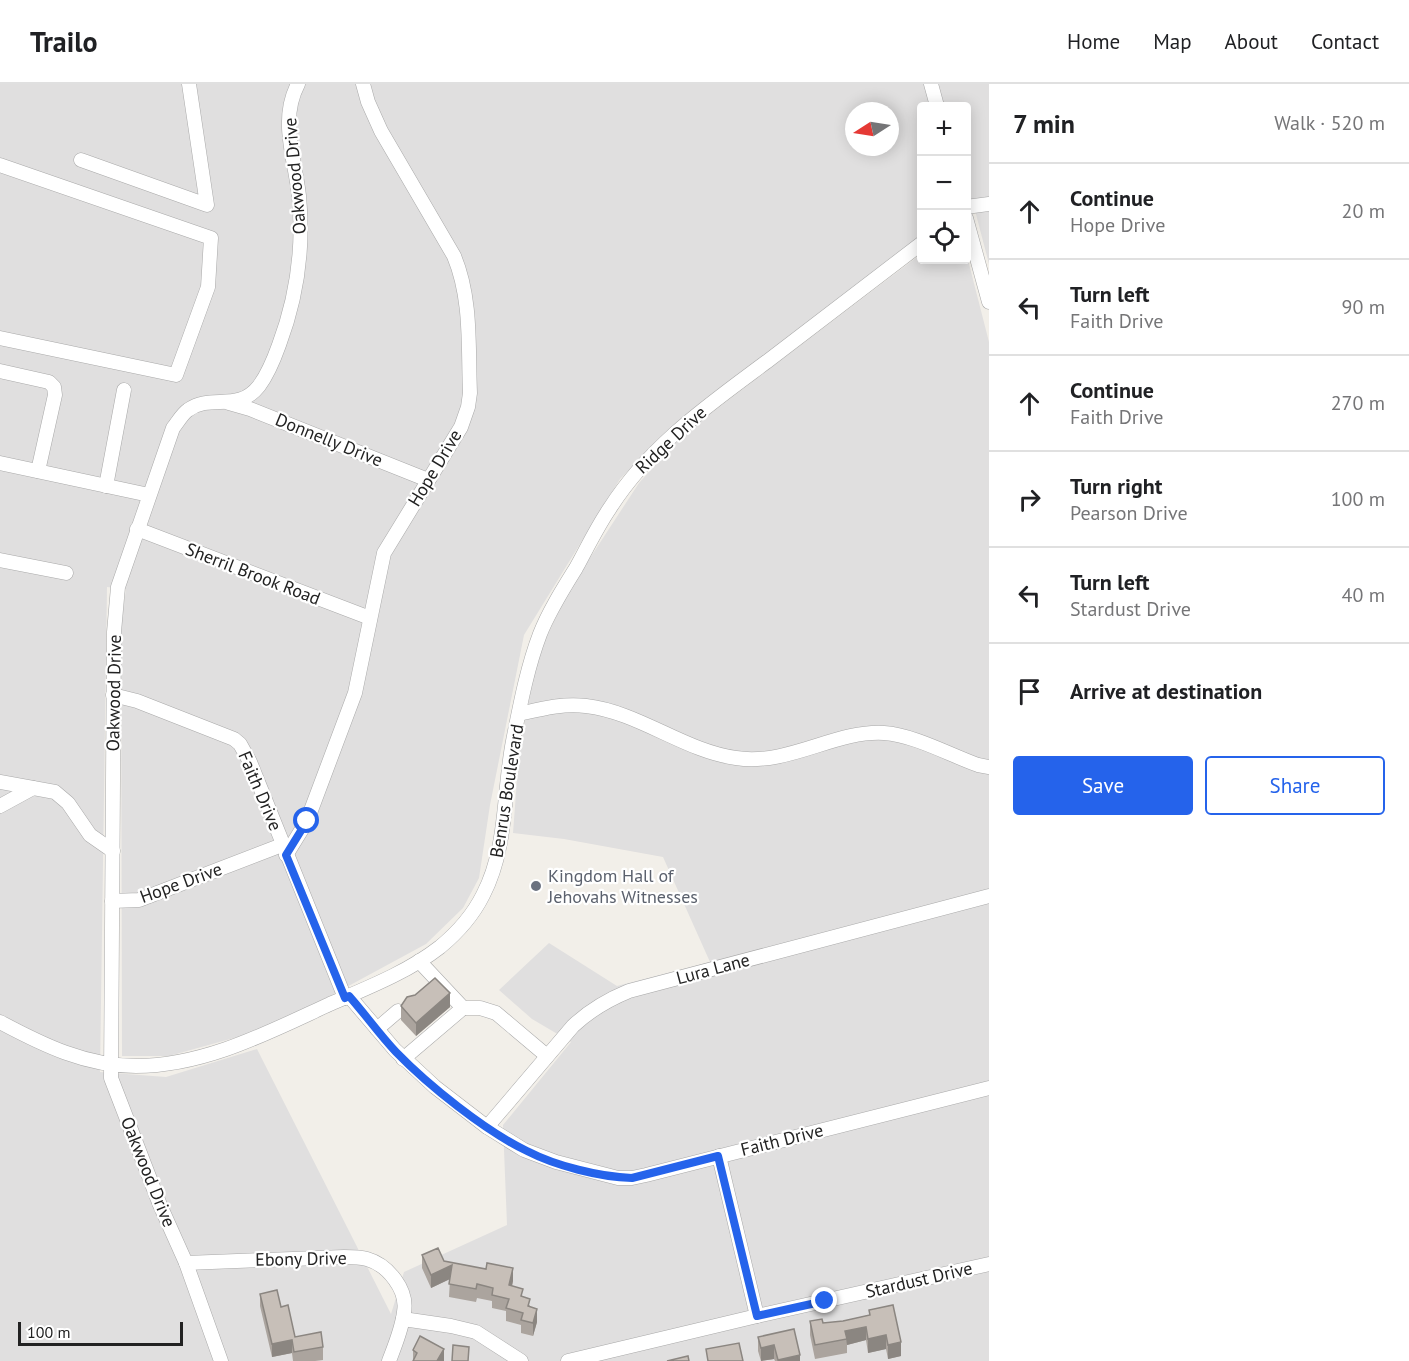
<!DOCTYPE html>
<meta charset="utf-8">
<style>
:root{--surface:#fff;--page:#f6f6f6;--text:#202124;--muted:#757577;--line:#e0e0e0;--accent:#2563eb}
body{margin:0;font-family:"PT Sans",sans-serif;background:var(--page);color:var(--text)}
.controls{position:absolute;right:18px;top:18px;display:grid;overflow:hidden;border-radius:6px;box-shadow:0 3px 15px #0003}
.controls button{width:54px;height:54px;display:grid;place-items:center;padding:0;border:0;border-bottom:2px solid var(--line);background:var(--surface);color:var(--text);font:30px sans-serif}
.compass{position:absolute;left:845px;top:18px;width:54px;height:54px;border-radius:50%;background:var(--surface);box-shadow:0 3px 15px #0003;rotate:258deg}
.scale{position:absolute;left:18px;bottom:15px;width:165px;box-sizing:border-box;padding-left:6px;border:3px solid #222;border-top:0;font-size:16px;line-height:21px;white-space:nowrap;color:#222;-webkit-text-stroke:4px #fff;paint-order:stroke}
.stop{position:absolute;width:18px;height:18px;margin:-14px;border:4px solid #2563eb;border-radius:50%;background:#fff}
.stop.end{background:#2563eb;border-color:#fff;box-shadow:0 2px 6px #0008}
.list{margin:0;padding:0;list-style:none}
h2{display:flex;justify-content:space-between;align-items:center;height:78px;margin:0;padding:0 24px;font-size:26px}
h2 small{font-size:20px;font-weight:400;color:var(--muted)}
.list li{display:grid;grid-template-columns:39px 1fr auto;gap:18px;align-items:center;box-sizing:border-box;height:96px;padding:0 24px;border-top:2px solid var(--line)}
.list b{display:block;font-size:22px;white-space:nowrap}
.list p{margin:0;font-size:20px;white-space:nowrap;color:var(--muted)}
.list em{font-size:20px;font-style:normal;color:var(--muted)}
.actions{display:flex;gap:12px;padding:18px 24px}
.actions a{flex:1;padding:14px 0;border:2px solid var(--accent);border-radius:6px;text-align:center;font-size:21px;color:var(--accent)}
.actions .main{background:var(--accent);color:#fff}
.icon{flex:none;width:33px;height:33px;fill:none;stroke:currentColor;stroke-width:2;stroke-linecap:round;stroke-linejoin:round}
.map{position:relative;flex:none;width:989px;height:1277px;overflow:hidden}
header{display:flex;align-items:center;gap:36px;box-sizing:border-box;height:84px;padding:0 30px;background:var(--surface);border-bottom:2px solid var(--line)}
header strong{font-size:28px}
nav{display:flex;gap:33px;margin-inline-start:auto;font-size:21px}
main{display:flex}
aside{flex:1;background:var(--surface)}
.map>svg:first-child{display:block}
.residential{fill:#e0dfdf;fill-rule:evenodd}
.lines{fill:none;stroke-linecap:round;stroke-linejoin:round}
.minor-casing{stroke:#a9a9a9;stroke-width:15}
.minor{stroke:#fff;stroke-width:14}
.wall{fill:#aba49e}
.shaded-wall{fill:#8b8681}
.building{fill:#c7bfb8;stroke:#8b8681;stroke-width:1.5}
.route{stroke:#2563eb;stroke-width:8}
.worship-dot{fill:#6b7280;stroke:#fff;stroke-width:2}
.labels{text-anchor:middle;stroke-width:4.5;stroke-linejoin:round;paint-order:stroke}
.street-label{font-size:18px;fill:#222;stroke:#fff}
.worship-label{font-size:18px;fill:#5b616d;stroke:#fff;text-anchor:start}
</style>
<header>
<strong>Trailo</strong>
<nav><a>Home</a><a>Map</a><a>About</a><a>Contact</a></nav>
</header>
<main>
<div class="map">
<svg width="989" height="1277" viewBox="0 0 989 1277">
<rect width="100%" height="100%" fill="#f2efe9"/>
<path class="residential" d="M0,0H989V180L972,115L967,118L966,22H922L921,152L674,341L620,395L524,551L490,721L479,794L463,824L426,860L330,912L252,949L169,972H122L121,540L126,505L107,503L100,988L166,993L257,965L391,1230L404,1188L507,1141L503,1041L571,958L532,935L499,906L549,859L617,902L710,878L663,773L564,755L513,749L519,669L537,573L569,506L639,399L681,352L921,170L922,176H966L967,172L989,258V1277H0ZM854,27H890V63H854Z"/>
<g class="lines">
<defs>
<g id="minor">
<path d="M931,0L937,22"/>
<path d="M81,76L207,121L189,0"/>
<path d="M0,81L211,154L208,203L176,291L0,254"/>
<path d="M966,123L989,120"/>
<path d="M966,134L989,218"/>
<path d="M0,287L49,298L54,303L55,311L38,387"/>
<path d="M229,319L250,325L428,396"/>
<path d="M0,379L149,411"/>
<path d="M106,402L124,306"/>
<path d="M137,445L370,534"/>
<path d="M0,476L66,489"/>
<path d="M113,611L137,617L234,655L240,660L250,678L345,914"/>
<path d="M519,630C541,625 563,619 586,622C639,628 684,667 736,674C789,682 835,646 884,649C914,651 950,671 978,681L989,683"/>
<path d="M0,698L55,708L68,719L90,751L113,767"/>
<path d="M0,722L33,704"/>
<path d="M286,771L307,737L355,609L384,469L461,343L468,323L470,309C468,263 472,215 454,172L381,47L368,18L363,0"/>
<path d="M112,817L139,816L282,761"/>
<path d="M419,877L463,924H480L496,929L547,972"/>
<path d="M349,912L395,966L435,1003L487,1043L524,1066L556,1078L618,1094H632L646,1091L989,1004"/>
<path d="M0,938C43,961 86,982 136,982C205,982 269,948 330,920C367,904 408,888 440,863C457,849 473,831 483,811C508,763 503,708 513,657C520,622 527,584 540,550C549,527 563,505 576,484C587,464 597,443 610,424C650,361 710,320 769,276C820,237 871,198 922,159"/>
<path d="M377,945L398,927"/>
<path d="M403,975L463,924"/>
<path d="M487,1043L573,942C590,926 607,916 629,907L989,812"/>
<path d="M719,1072L757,1232"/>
<path d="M186,1179L344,1173C351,1173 360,1173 367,1175C388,1181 408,1206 404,1228C402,1245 395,1261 389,1277"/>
<path d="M403,1235L451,1242L476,1248L521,1277"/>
<path d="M221,1277L186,1179L160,1121L111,994L114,548L118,503L173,344C178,338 182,330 188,326C211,309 238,329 259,302C268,290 274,275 279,261C297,213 304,163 299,112C295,74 279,36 298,0"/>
<path d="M568,1277L757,1232L989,1180"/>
</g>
</defs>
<use href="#minor" class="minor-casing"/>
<use href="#minor" class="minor"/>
</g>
<g class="wall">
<path d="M401,922L450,923L416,952L401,936Z"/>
<path d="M422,1171L513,1197L512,1202L523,1213L530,1222L537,1238L533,1252L521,1249V1241L506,1237V1227L492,1224V1217L477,1214L476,1218L449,1213L450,1195L431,1204L422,1184Z"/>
<path d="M260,1210L281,1223L295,1253L323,1263V1276L315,1277H293L292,1269L272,1273L260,1222Z"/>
<path d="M869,1226L901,1272L888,1275L886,1265L868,1269L866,1256L847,1261V1269L815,1275L810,1251V1237L823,1239L843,1237L869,1231Z"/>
<path d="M758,1253L800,1277H775L774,1275L761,1277L758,1267Z"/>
<path d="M413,1266L444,1277H413Z"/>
</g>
<g class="shaded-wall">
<path d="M450,909V923L416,952V939Z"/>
<path d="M452,1181V1194L431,1204V1191Z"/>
<path d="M513,1184V1197L509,1214V1201Z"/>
<path d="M537,1225V1238L533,1252V1239Z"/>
<path d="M866,1243V1256L847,1261L845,1247Z"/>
<path d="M886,1251V1265L868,1269V1255Z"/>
<path d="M292,1256V1269L272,1273V1260Z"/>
<path d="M901,1258V1272L888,1275V1261Z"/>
<path d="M774,1261V1275L761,1277V1264Z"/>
<path d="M444,1265V1277H437Z"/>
<path d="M800,1271V1277H778V1276Z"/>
</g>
<g class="building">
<path d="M435,894L450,909L416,939L401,922L407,913L415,911Z"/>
<path d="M438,1164L444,1177L486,1185L487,1179L513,1184L509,1201L523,1205L521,1212L530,1215L528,1222L537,1225L533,1239L521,1236L523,1229L506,1224L509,1215L492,1211L493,1204L477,1200L476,1205L449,1200L452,1181L431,1191L422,1171Z"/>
<path d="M277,1206L281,1223L288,1221L295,1253L321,1248L323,1263L294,1268L292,1256L272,1260L260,1210Z"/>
<path d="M893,1221L901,1258L888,1261L886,1251L868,1255L866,1243L845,1247L847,1255L815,1261L810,1237L822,1235L823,1239L843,1237L870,1231L869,1226Z"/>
<path d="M794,1245L800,1271L778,1276L774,1261L761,1264L758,1253Z"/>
<path d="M420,1252L444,1265L437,1277H413L417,1269L413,1266Z"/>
<path d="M739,1259L743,1277H708L706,1265Z"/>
<path d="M453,1261L469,1263L468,1277H452Z"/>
<path d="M688,1272L689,1277H667Z"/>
</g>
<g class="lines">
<path class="route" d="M307,737L286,771L345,914L349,912C365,930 379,950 396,968C428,1001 485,1047 527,1067C556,1082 600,1093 632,1094L718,1072L757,1232L825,1217"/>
</g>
<circle class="worship-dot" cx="536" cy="802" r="6"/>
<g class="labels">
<g class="street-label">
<text transform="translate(295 92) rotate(-95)" y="6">Oakwood Drive</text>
<text transform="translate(329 356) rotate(22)" y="6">Donnelly Drive</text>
<text transform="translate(671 356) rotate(-43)" y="6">Ridge Drive</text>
<text transform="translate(435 384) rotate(-59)" y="6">Hope Drive</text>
<text transform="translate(253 490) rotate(21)" y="6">Sherril Brook Road</text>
<text transform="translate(114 609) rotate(-89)" y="6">Oakwood Drive</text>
<text transform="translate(260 707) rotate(67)" y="6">Faith Drive</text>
<text transform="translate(507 707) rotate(-81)" y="6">Benrus Boulevard</text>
<text transform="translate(181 799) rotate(-20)" y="6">Hope Drive</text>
<text transform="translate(713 885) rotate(-15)" y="6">Lura Lane</text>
<text transform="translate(782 1056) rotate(-14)" y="6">Faith Drive</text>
<text transform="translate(148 1088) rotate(68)" y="6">Oakwood Drive</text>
<text transform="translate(301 1175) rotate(-1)" y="6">Ebony Drive</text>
<text transform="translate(919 1196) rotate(-13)" y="6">Stardust Drive</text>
</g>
<g class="worship-label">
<text x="548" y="798">Kingdom Hall of<tspan x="548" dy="21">Jehovahs Witnesses</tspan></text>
</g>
</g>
</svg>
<div class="controls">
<button>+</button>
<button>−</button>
<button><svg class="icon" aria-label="locate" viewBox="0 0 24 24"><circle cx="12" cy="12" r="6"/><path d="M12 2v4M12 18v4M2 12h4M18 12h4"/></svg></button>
</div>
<svg class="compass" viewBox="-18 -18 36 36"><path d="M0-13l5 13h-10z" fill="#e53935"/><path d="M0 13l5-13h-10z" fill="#757577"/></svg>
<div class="scale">100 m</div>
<div class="stop" style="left:307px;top:737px"></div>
<div class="stop end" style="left:825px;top:1217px"></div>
</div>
<aside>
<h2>7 min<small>Walk · 520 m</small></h2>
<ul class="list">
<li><svg class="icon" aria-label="ahead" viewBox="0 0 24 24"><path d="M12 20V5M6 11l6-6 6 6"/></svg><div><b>Continue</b><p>Hope Drive</p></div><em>20 m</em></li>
<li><svg class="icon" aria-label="left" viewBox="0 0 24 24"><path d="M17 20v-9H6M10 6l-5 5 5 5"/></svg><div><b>Turn left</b><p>Faith Drive</p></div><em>90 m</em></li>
<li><svg class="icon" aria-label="ahead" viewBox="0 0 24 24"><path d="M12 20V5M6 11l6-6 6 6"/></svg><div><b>Continue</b><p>Faith Drive</p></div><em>270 m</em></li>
<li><svg class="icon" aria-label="right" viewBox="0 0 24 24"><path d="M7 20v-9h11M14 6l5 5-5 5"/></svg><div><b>Turn right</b><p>Pearson Drive</p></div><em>100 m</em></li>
<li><svg class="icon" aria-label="left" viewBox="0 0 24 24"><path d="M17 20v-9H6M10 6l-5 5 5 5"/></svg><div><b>Turn left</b><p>Stardust Drive</p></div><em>40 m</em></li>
<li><svg class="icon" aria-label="arrive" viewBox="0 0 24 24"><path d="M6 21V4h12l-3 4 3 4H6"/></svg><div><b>Arrive at destination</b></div></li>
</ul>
<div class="actions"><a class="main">Save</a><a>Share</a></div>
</aside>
</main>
